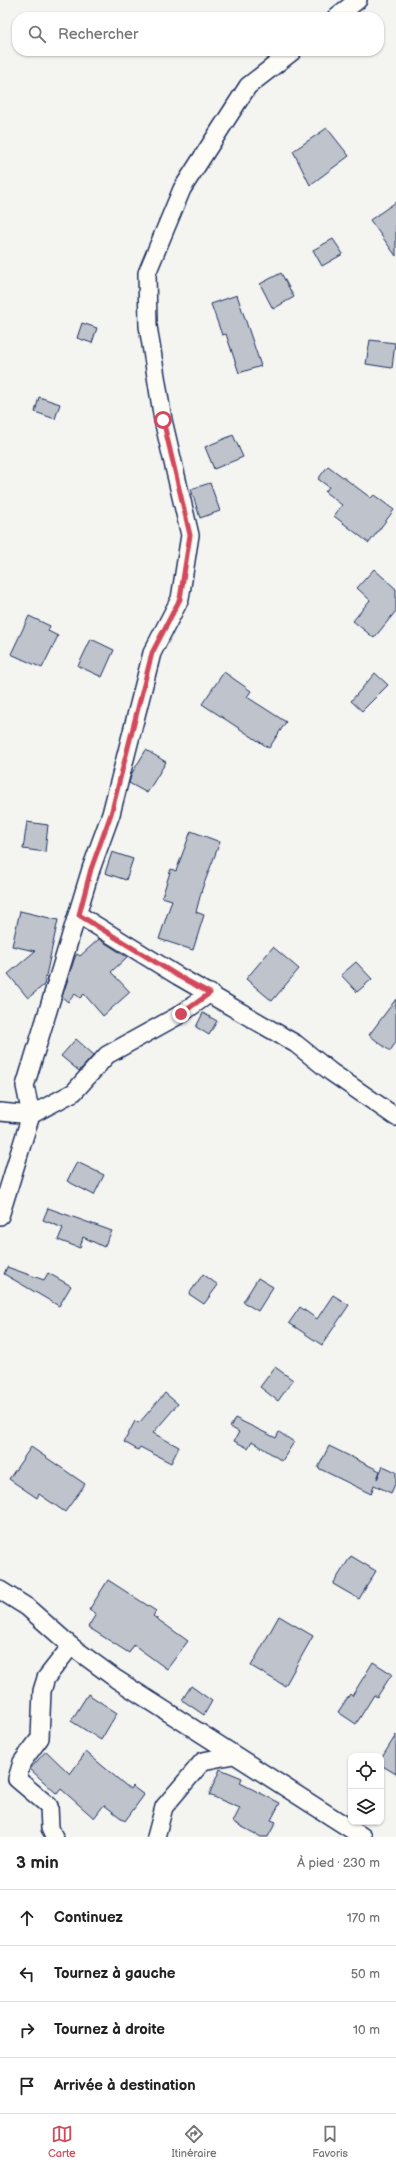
<!DOCTYPE html>
<html lang="fr">
<meta charset="utf-8">
<style>
:root{--surface:#fff;--page:#f2f2f2;--text:#222;--muted:#767676;--line:#e0e0e0;--accent:#d1495b}
body{margin:0;font-family:"Balsamiq Sans",sans-serif;background:var(--page);color:var(--text)}
.controls{position:absolute;right:12px;bottom:12px;display:grid;overflow:hidden;border-radius:8px;box-shadow:0 1px 3px #0004}
.controls button{width:36px;height:36px;display:grid;place-items:center;padding:0;border:0;border-bottom:1px solid var(--line);background:var(--surface);color:var(--text);font:20px sans-serif}
.stop{position:absolute;width:12px;height:12px;margin:-9px;border:3px solid #d1495b;border-radius:50%;background:#fff}
.stop.end{background:#d1495b;border-color:#fff;box-shadow:0 1px 4px #0008}
.list{margin:0;padding:0;list-style:none}
h2{display:flex;justify-content:space-between;align-items:center;height:52px;margin:0;padding:0 16px;font-size:17px}
h2 small{font-size:13px;font-weight:400;color:var(--muted)}
.list li{display:grid;grid-template-columns:26px 1fr auto;gap:12px;align-items:center;box-sizing:border-box;height:56px;padding:0 16px;border-top:1px solid var(--line)}
.list b{display:block;font-size:15px;white-space:nowrap}
.list em{font-size:13px;font-style:normal;color:var(--muted)}
.icon{flex:none;width:22px;height:22px;fill:none;stroke:currentColor;stroke-width:2;stroke-linecap:round;stroke-linejoin:round}
.map{position:relative;flex:none;width:396px;height:1837px;overflow:hidden}
.search{position:absolute;background:var(--surface);box-shadow:0 1px 3px #0004;left:12px;right:12px;top:12px;height:44px;display:flex;align-items:center;gap:10px;box-sizing:border-box;padding:0 14px;border-radius:16px;color:var(--muted);font-size:15px}
.sheet{height:276px;background:var(--surface)}
nav{display:flex;justify-content:space-around;align-items:center;box-sizing:border-box;height:56px;border-top:1px solid var(--line);background:var(--surface);font-size:11px;color:var(--muted)}
nav a{display:grid;justify-items:center;gap:2px}
nav .on{color:var(--accent)}
.map>svg:first-child{display:block}
.building{fill:#bfc3cc;stroke:#1b2f5e}
.lines{fill:none;stroke-linecap:round;stroke-linejoin:round}
.street-casing{stroke:#1b2f5e;stroke-width:20}
.street{stroke:#fdfcf7;stroke-width:17}
.route{stroke:#d1495b;stroke-width:5}
</style>
<div class="map">
<svg width="396" height="1837" viewBox="0 0 396 1837">
<rect width="100%" height="100%" fill="#f4f4f1"/>
<filter id="ink" filterUnits="userSpaceOnUse"><feTurbulence type="fractalNoise" baseFrequency=".025" numOctaves="2"/><feDisplacementMap in="SourceGraphic" scale="8" xChannelSelector="R" yChannelSelector="G"/><feConvolveMatrix kernelMatrix="1 2 1 2 8 2 1 2 1" color-interpolation-filters="sRGB"/></filter>
<g filter="url(#ink)">
<g class="building">
<path d="M327,128L349,156L310,185L293,151Z"/>
<path d="M396,202V256L370,220Z"/>
<path d="M333,239L343,254L322,266L313,250Z"/>
<path d="M281,273L294,297L273,309L260,284Z"/>
<path d="M237,295L261,366L239,373L226,334L222,335L211,304Z"/>
<path d="M82,323L97,328L92,343L77,338Z"/>
<path d="M370,340L395,343L392,368L366,364Z"/>
<path d="M39,397L60,404L55,419L35,412Z"/>
<path d="M233,435L243,457L214,469L205,447Z"/>
<path d="M328,466L371,498L374,495L394,510L369,543L334,516L342,505L325,492L329,487L318,479Z"/>
<path d="M210,483L220,511L200,518L191,489Z"/>
<path d="M374,569L396,589V611L374,638L353,621L370,600L357,588Z"/>
<path d="M29,616L50,626L48,631L58,636L42,668L11,654Z"/>
<path d="M91,639L114,650L102,677L78,666Z"/>
<path d="M224,672L251,691L247,697L286,722L269,748L202,704Z"/>
<path d="M375,673L388,685L362,711L351,701Z"/>
<path d="M146,750L166,762L147,793L129,783L132,773Z"/>
<path d="M27,822L48,825L45,852L23,849Z"/>
<path d="M191,831L220,842L202,889L196,912L204,915L193,950L159,939L172,900L162,897L171,869L176,871Z"/>
<path d="M112,852L133,859L126,880L105,873Z"/>
<path d="M20,911L58,920L44,985L28,998L8,974L35,951L12,946Z"/>
<path d="M99,939L127,957L111,972L130,992L103,1016L84,994L80,998L75,994L68,1002L62,997L75,957L77,954L80,956Z"/>
<path d="M273,947L299,969L272,1001L246,979Z"/>
<path d="M356,962L372,979L357,992L341,975Z"/>
<path d="M396,999V1042L390,1051L369,1035Z"/>
<path d="M203,1013L217,1021L209,1035L196,1027Z"/>
<path d="M76,1039L94,1055L79,1071L61,1056Z"/>
<path d="M77,1162L104,1175L94,1195L67,1181Z"/>
<path d="M48,1208L112,1231L104,1247L83,1237L80,1248L58,1240L63,1228L43,1220Z"/>
<path d="M7,1267L44,1280L48,1273L71,1286L59,1306L4,1274Z"/>
<path d="M203,1274L218,1285L204,1304L189,1294Z"/>
<path d="M258,1278L273,1287L258,1311L243,1302Z"/>
<path d="M333,1295L349,1305L322,1345L289,1323L300,1307L317,1319Z"/>
<path d="M275,1367L293,1380L278,1401L260,1387Z"/>
<path d="M165,1393L178,1404L153,1433L179,1447L171,1463L140,1447L138,1450L124,1442L135,1421L139,1423Z"/>
<path d="M235,1418L276,1438L279,1432L294,1442L282,1461L252,1441L248,1448L234,1441L239,1432L230,1427Z"/>
<path d="M329,1446L380,1471L377,1479L383,1466L396,1472V1482L391,1493L374,1485L371,1494L318,1468Z"/>
<path d="M31,1447L85,1484L65,1512L39,1494L37,1498L9,1479Z"/>
<path d="M351,1556L376,1571L359,1599L333,1584Z"/>
<path d="M108,1580L156,1611L153,1616L188,1641L167,1669L134,1645L129,1653L88,1627L96,1614L89,1610Z"/>
<path d="M279,1616L313,1636L285,1686L251,1666Z"/>
<path d="M373,1662L392,1674L377,1697L374,1695L356,1724L338,1712L350,1694L352,1696Z"/>
<path d="M191,1686L212,1701L204,1715L182,1700Z"/>
<path d="M88,1694L117,1713L101,1740L71,1721Z"/>
<path d="M396,1735V1774L381,1765V1759Z"/>
<path d="M46,1751L70,1774L86,1752L130,1789L132,1786L144,1795L125,1821L104,1805L94,1818L61,1789L57,1794L30,1769Z"/>
<path d="M220,1769L242,1778L240,1783L280,1803L271,1820L276,1822L268,1837H261L233,1822L240,1808L209,1795Z"/>
</g>
<g class="lines">
<defs>
<g id="street">
<path d="M336,17L358,0"/>
<path d="M79,915L178,976L296,1044L331,1072L396,1117"/>
<path d="M0,1112L31,1115L74,1092L107,1055L181,1014L210,993"/>
<path d="M0,1216L31,1115L25,1086L91,869L111,814L152,653L180,599L190,535L163,420L148,326L147,273L182,189L248,86L293,51"/>
<path d="M0,1590L27,1607L71,1646L116,1679L363,1837"/>
<path d="M54,1837L50,1828L49,1806L17,1779L22,1762L40,1738L42,1691L46,1678L71,1646"/>
<path d="M156,1837L164,1807L203,1761L233,1755"/>
</g>
</defs>
<use href="#street" class="street-casing"/>
<use href="#street" class="street"/>
</g>
</g>
<g class="lines" filter="url(#ink)">
<path class="route" d="M163,420L190,535L180,599L152,653L111,814L91,869L79,915L178,976L210,993L181,1014"/>
</g>
</svg>
<div class="controls">
<button><svg class="icon" aria-label="locate" viewBox="0 0 24 24"><circle cx="12" cy="12" r="6"/><path d="M12 2v4M12 18v4M2 12h4M18 12h4"/></svg></button>
<button><svg class="icon" aria-label="layers" viewBox="0 0 24 24"><path d="M12 4l9 5-9 5-9-5zM3 14l9 5 9-5"/></svg></button>
</div>
<div class="stop" style="left:163px;top:420px"></div>
<div class="stop end" style="left:181px;top:1014px"></div>
<div class="search"><svg class="icon" aria-label="search" viewBox="0 0 24 24"><circle cx="10" cy="10" r="6"/><path d="M15 15l6 6"/></svg>Rechercher</div>
</div>
<section class="sheet">
<h2>3 min<small>À pied · 230 m</small></h2>
<ul class="list">
<li><svg class="icon" aria-label="ahead" viewBox="0 0 24 24"><path d="M12 20V5M6 11l6-6 6 6"/></svg><div><b>Continuez</b></div><em>170 m</em></li>
<li><svg class="icon" aria-label="left" viewBox="0 0 24 24"><path d="M17 20v-9H6M10 6l-5 5 5 5"/></svg><div><b>Tournez à gauche</b></div><em>50 m</em></li>
<li><svg class="icon" aria-label="right" viewBox="0 0 24 24"><path d="M7 20v-9h11M14 6l5 5-5 5"/></svg><div><b>Tournez à droite</b></div><em>10 m</em></li>
<li><svg class="icon" aria-label="arrive" viewBox="0 0 24 24"><path d="M6 21V4h12l-3 4 3 4H6"/></svg><div><b>Arrivée à destination</b></div></li>
</ul>
</section>
<nav>
<a class="on"><svg class="icon" aria-label="map" viewBox="0 0 24 24"><path d="M3 6l6-2 6 2 6-2v14l-6 2-6-2-6 2zM9 4v14M15 6v14"/></svg>Carte</a>
<a><svg class="icon" aria-label="directions" viewBox="0 0 24 24"><path d="M12 3l9 9-9 9-9-9zM9 14v-3h6M13 9l2 2-2 2"/></svg>Itinéraire</a>
<a><svg class="icon" aria-label="saved" viewBox="0 0 24 24"><path d="M7 4h10v16l-5-4-5 4z"/></svg>Favoris</a>
</nav>
